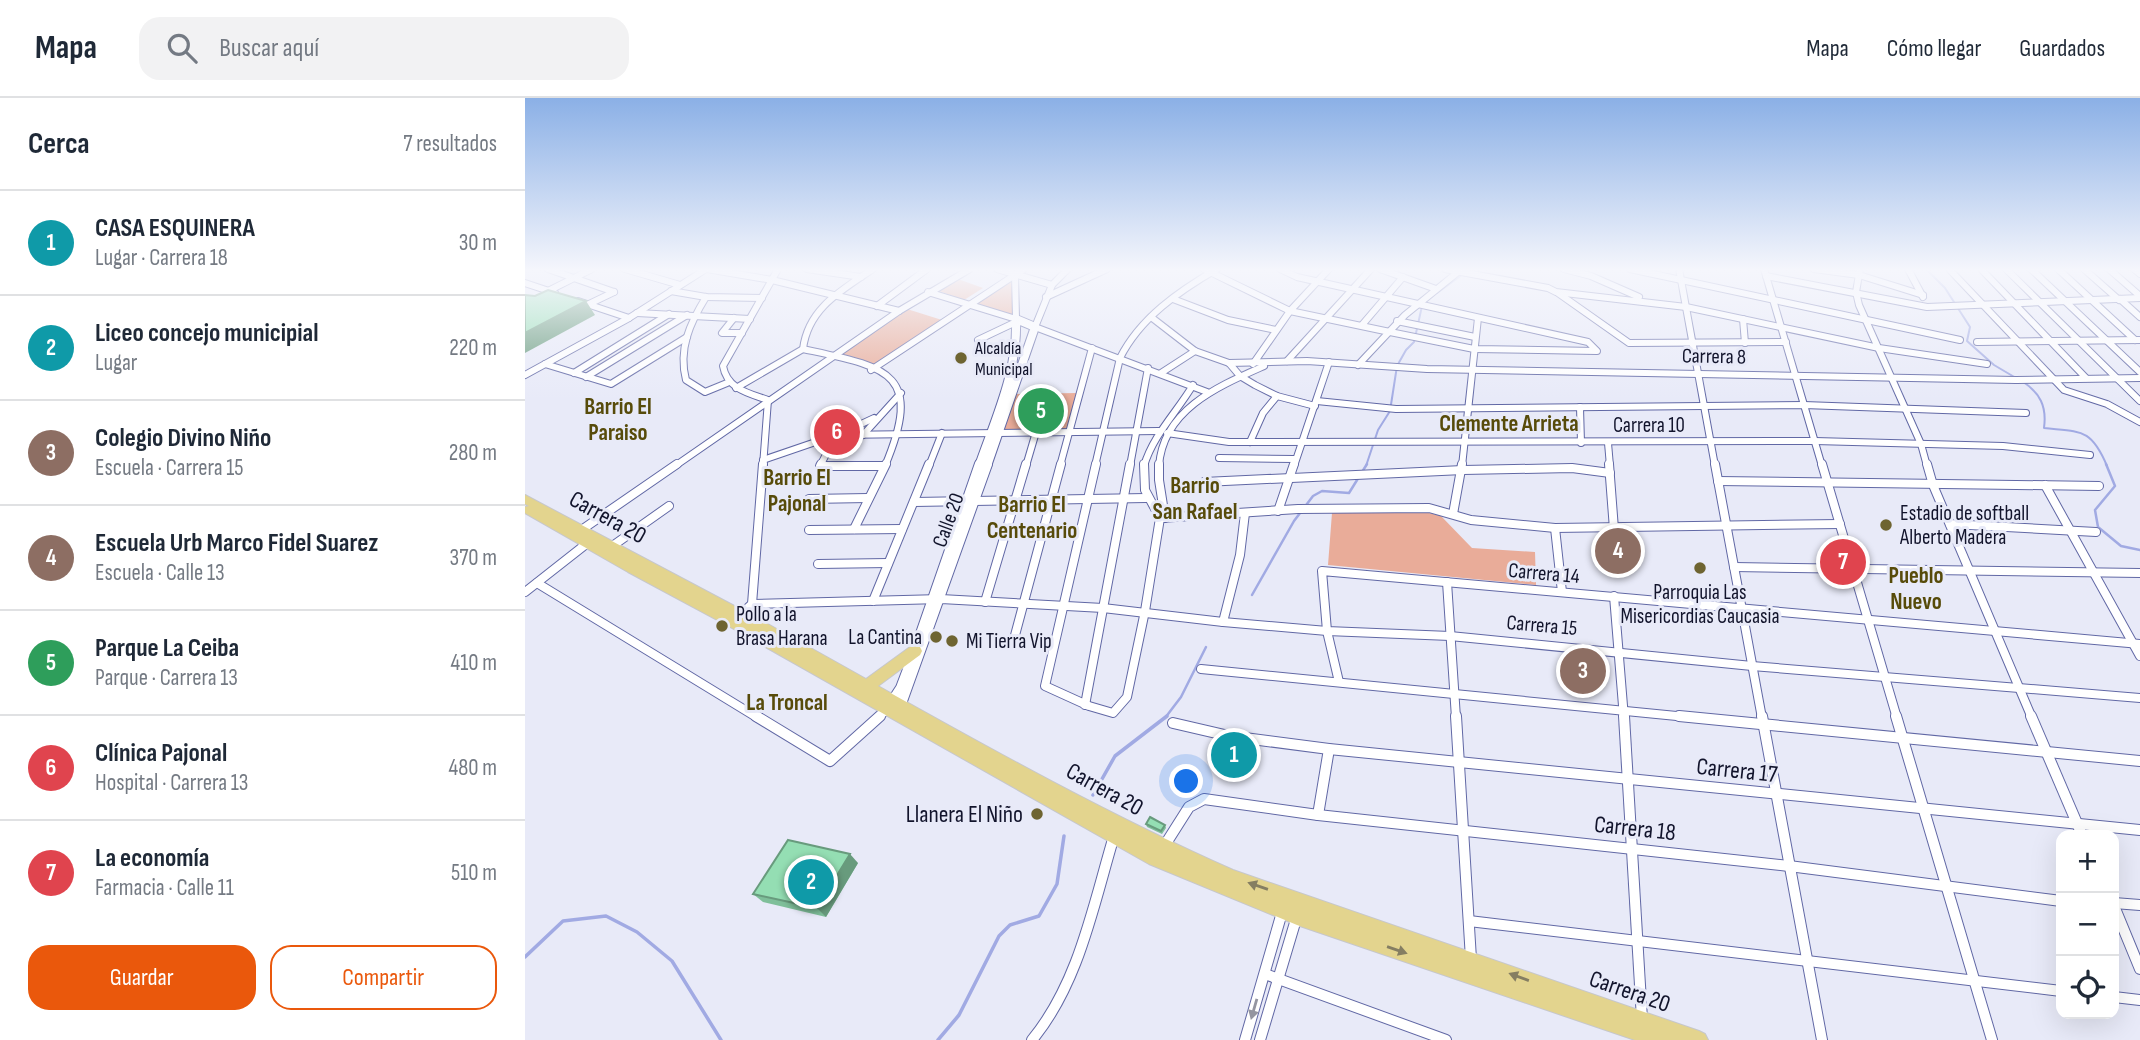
<!DOCTYPE html>
<html lang="es">
<meta charset="utf-8">
<style>
:root{--surface:#fff;--page:#f2f2f3;--text:#1f2937;--muted:#747a83;--line:#e0e1e3;--accent:#ea580c}
body{margin:0;font-family:"Sofia Sans Condensed",sans-serif;background:var(--page);color:var(--text)}
.controls{position:absolute;right:21px;bottom:21px;display:grid;overflow:hidden;border-radius:14px;box-shadow:0 7px 28px #0002}
.controls button{width:63px;height:63px;display:grid;place-items:center;padding:0;border:0;border-bottom:2px solid var(--line);background:var(--surface);color:var(--text);font:35px sans-serif}
.you{position:absolute;left:662px;top:684px;width:24px;height:24px;margin:-18px;border:5px solid #fff;border-radius:50%;background:#1a73e8;box-shadow:0 0 0 10px #1a73e833}
.badge{display:grid;place-items:center;width:46px;height:46px;border-radius:50%;background:var(--accent);color:#fff;font-size:23px;font-weight:700}
.pin{position:absolute;translate:-50% -50%;border:4px solid #fff;box-shadow:0 2px 7px #0006}
.list{margin:0;padding:0;list-style:none}
h2{display:flex;justify-content:space-between;align-items:center;height:91px;margin:0;padding:0 28px;font-size:30px}
h2 small{font-size:23px;font-weight:400;color:var(--muted)}
.list li{display:grid;grid-template-columns:46px 1fr auto;gap:21px;align-items:center;box-sizing:border-box;height:105px;padding:0 28px;border-top:2px solid var(--line)}
.list b{display:block;font-size:26px;white-space:nowrap}
.list p{margin:0;font-size:23px;white-space:nowrap;color:var(--muted)}
.list em{font-size:23px;font-style:normal;color:var(--muted)}
.actions{display:flex;gap:14px;padding:21px 28px}
.actions a{flex:1;padding:16px 0;border:2px solid var(--accent);border-radius:21px;text-align:center;font-size:24px;color:var(--accent)}
.actions .main{background:var(--accent);color:#fff}
.icon{flex:none;width:38px;height:38px;fill:none;stroke:currentColor;stroke-width:2;stroke-linecap:round;stroke-linejoin:round}
.map{position:relative;flex:none;width:1615px;height:942px;overflow:hidden}
header{display:flex;align-items:center;gap:42px;box-sizing:border-box;height:98px;padding:0 35px;background:var(--surface);border-bottom:2px solid var(--line)}
header strong{font-size:33px}
nav{display:flex;gap:38px;margin-inline-start:auto;font-size:24px}
.search{width:490px;height:63px;background:var(--page);display:flex;align-items:center;gap:18px;box-sizing:border-box;padding:0 24px;border-radius:21px;color:var(--muted);font-size:26px}
main{display:flex}
aside{flex:1;background:var(--surface)}
.map>svg:first-child{display:block}
.green{fill:#e9ac99}
.lines{fill:none;stroke-linecap:round;stroke-linejoin:round}
.stream-far2{stroke:#a1aae3;stroke-width:2}
.stream-far1{stroke:#a1aae3;stroke-width:2.5}
.stream{stroke:#a1aae3;stroke-width:3.5}
.street-far2-casing{stroke:#6168a5;stroke-width:8}
.street-far1-casing{stroke:#6168a5;stroke-width:10}
.street-casing{stroke:#6168a5;stroke-width:12}
.secondary-far1-casing{stroke:#6168a5;stroke-width:10}
.secondary-casing{stroke:#6168a5;stroke-width:12}
.primary-casing{stroke:#c6c7cc;stroke-width:2}
.street-far2{stroke:#fff;stroke-width:6}
.street-far1{stroke:#fff;stroke-width:8}
.street{stroke:#fff;stroke-width:10}
.secondary-far1{stroke:#fff;stroke-width:8}
.secondary{stroke:#fff;stroke-width:10}
.primary{fill:#e3d48e;fill-rule:evenodd}
.wall{fill:#7fbf9a}
.shaded-wall{fill:#689b7d}
.building{fill:#94deb3;stroke:#689b7d;stroke-width:2}
.oneway{fill:#857e62}
.oneway2{fill:#9495a0}
.poi-dot{fill:#6e6431;stroke:#e8eaf8;stroke-width:2.5}
.labels{text-anchor:middle;stroke-width:6;stroke-linejoin:round;paint-order:stroke}
.far-poi-label{font-size:18px;fill:#12142c;stroke:#e8eaf8;text-anchor:start}
.street-label{font-size:21px;fill:#12142c;stroke:#e8eaf8}
.poi-label{font-size:21px;fill:#12142c;stroke:#e8eaf8;text-anchor:start}
.neighbourhood-label{font-size:23px;font-weight:bold;fill:#574b0a;stroke:#e8eaf8}
.near-street-label{font-size:24px;fill:#12142c;stroke:#e8eaf8}
.near-poi-label{font-size:24px;fill:#12142c;stroke:#e8eaf8;text-anchor:end}
</style>
<header>
<strong>Mapa</strong>
<div class="search"><svg class="icon" aria-label="search" viewBox="0 0 24 24"><circle cx="10" cy="10" r="6"/><path d="M15 15l6 6"/></svg>Buscar aquí</div>
<nav><a>Mapa</a><a>Cómo llegar</a><a>Guardados</a></nav>
</header>
<main>
<aside>
<h2>Cerca<small>7 resultados</small></h2>
<ul class="list">
<li><span class="badge" style="background:#0f9aa8">1</span><div><b>CASA ESQUINERA</b><p>Lugar · Carrera 18</p></div><em>30 m</em></li>
<li><span class="badge" style="background:#0f9aa8">2</span><div><b>Liceo concejo municipial</b><p>Lugar</p></div><em>220 m</em></li>
<li><span class="badge" style="background:#8d6e63">3</span><div><b>Colegio Divino Niño</b><p>Escuela · Carrera 15</p></div><em>280 m</em></li>
<li><span class="badge" style="background:#8d6e63">4</span><div><b>Escuela Urb Marco Fidel Suarez</b><p>Escuela · Calle 13</p></div><em>370 m</em></li>
<li><span class="badge" style="background:#2e9e5b">5</span><div><b>Parque La Ceiba</b><p>Parque · Carrera 13</p></div><em>410 m</em></li>
<li><span class="badge" style="background:#e0444e">6</span><div><b>Clínica Pajonal</b><p>Hospital · Carrera 13</p></div><em>480 m</em></li>
<li><span class="badge" style="background:#e0444e">7</span><div><b>La economía</b><p>Farmacia · Calle 11</p></div><em>510 m</em></li>
</ul>
<div class="actions"><a class="main">Guardar</a><a>Compartir</a></div>
</aside>
<div class="map">
<svg width="1615" height="942" viewBox="0 0 1615 942">
<rect width="100%" height="100%" fill="#e8eaf8"/>
<g class="green">
<path d="M488,179L489,220L445,207Z"/>
<path d="M433,181L458,190L439,202L414,193Z"/>
<path d="M382,211L417,222L347,270L312,256Z"/>
<path d="M552,295L542,331L478,332L491,296Z"/>
<path d="M896,413L916,418L947,450L1010,454L1011,487L803,467L807,415Z"/>
</g>
<g class="lines">
<g class="stream-far2">
<path d="M1401,171L1420,190L1445,229L1442,243L1469,267L1491,280"/>
<path d="M912,195L945,171"/>
<path d="M1497,283C1515,295 1522,308 1519,330C1556,334 1566,330 1582,368"/>
<path d="M841,368L853,332L865,313L872,268L881,252L889,244L897,208"/>
</g>
<g class="stream-far1">
<path d="M1581,366L1590,388L1570,412L1573,429L1596,448L1615,452"/>
<path d="M727,497L769,423L788,398L797,393L824,395L842,366"/>
<path d="M640,620L656,599L681,549"/>
</g>
<g class="stream">
<path d="M568,697L590,658L642,618"/>
<path d="M0,859L38,823L81,818L112,834L147,863L196,942"/>
<path d="M413,942L434,917L474,838L485,827L514,818L532,786L539,738"/>
</g>
<defs>
<g id="street-far2">
<path d="M23,171L89,194"/>
<path d="M100,171L155,187"/>
<path d="M182,171L247,182L374,213"/>
<path d="M282,171L336,179"/>
<path d="M348,171C317,192 283,210 278,251C361,269 400,273 360,368"/>
<path d="M472,171L527,187"/>
<path d="M543,171L527,187L510,229L682,294"/>
<path d="M679,171L765,213L860,233L949,251L1072,253L1063,244L772,179L755,171"/>
<path d="M855,171L911,191"/>
<path d="M920,171L1023,190L1031,194L1161,209L1354,250L1462,266"/>
<path d="M1039,171L1066,178L1114,199"/>
<path d="M1105,171L1435,242"/>
<path d="M1154,171L1190,368"/>
<path d="M1239,171L1297,368"/>
<path d="M1289,171L1334,177L1398,197"/>
<path d="M1335,171L1331,194L1334,207L1396,346L1402,368"/>
<path d="M1383,171L1398,199"/>
<path d="M1424,171L1539,292L1582,306L1615,324"/>
<path d="M1456,171L1561,280"/>
<path d="M1481,171L1615,303"/>
<path d="M1506,171L1615,274"/>
<path d="M1533,171L1610,242"/>
<path d="M1559,171L1594,202"/>
<path d="M1584,171L1615,198"/>
<path d="M1609,171L1615,176"/>
<path d="M1241,178L1402,209L1615,200"/>
<path d="M0,185L30,195"/>
<path d="M23,193L67,171"/>
<path d="M146,193L181,199L237,200"/>
<path d="M403,194L491,221L490,176"/>
<path d="M1033,195L1104,245L1261,244"/>
<path d="M181,199C165,225 153,251 161,282L180,294L202,285"/>
<path d="M521,199L582,171"/>
<path d="M648,201L703,222L751,232"/>
<path d="M1595,201L1615,219"/>
<path d="M53,203L104,220"/>
<path d="M64,206L89,194"/>
<path d="M352,208L402,171"/>
<path d="M112,215L225,221"/>
<path d="M626,219L670,253L704,265L715,278L730,287L752,298L790,308"/>
<path d="M209,220L197,235H217"/>
<path d="M1218,221L1220,245"/>
<path d="M872,223L950,239"/>
<path d="M837,227L878,179"/>
<path d="M453,242L491,224"/>
<path d="M1452,244L1615,242"/>
<path d="M762,263L846,171"/>
<path d="M704,265L782,263L902,271L1491,282L1615,280"/>
<path d="M20,266L86,286L162,239"/>
<path d="M728,266L765,213L804,171"/>
<path d="M833,267L880,217L933,174"/>
<path d="M346,272L499,171"/>
<path d="M49,275L144,216"/>
<path d="M636,275L670,253"/>
<path d="M0,277L104,220L181,171"/>
<path d="M61,279L162,217"/>
<path d="M211,290L278,251"/>
<path d="M792,303L871,311L1279,307L1501,315"/>
<path d="M1055,309L1056,345"/>
<path d="M317,335L349,320"/>
<path d="M642,335L704,344L1290,343L1478,348L1565,357"/>
<path d="M338,337L376,295"/>
<path d="M725,344L738,315L752,298"/>
<path d="M1083,345L1085,368"/>
<path d="M694,360L769,361"/>
<path d="M238,362L311,337L634,333"/>
<path d="M150,368L374,213L445,171"/>
<path d="M238,368L243,302C223,295 202,291 198,268L253,171"/>
<path d="M295,368L311,337"/>
<path d="M404,368L417,335"/>
<path d="M501,368L511,334"/>
<path d="M535,368L567,250"/>
<path d="M570,368L595,260C615,220 654,193 692,171"/>
<path d="M605,368L623,270"/>
<path d="M619,368C628,337 652,314 668,287"/>
<path d="M634,368C638,311 694,288 739,268"/>
<path d="M769,368L804,264"/>
<path d="M937,368L953,220"/>
</g>
<g id="street-far1">
<path d="M296,366L295,368H359"/>
<path d="M571,366L520,588L564,608L588,615L602,599L620,513L635,420L620,392L619,366"/>
<path d="M634,366V382L640,420"/>
<path d="M1084,366L1089,431"/>
<path d="M1190,366L1237,620"/>
<path d="M1297,366L1372,620"/>
<path d="M1402,366L1408,387L1507,620"/>
<path d="M1193,383L1574,388"/>
<path d="M679,384L938,372L1047,370L1085,375"/>
<path d="M1520,387L1615,558"/>
<path d="M284,401L343,400"/>
<path d="M389,404L621,400"/>
<path d="M753,413L769,366"/>
<path d="M928,416L937,366"/>
<path d="M635,420L773,411L904,410L946,422L1030,430L1315,426"/>
<path d="M1425,426L1571,434"/>
<path d="M1030,430L1037,494"/>
<path d="M329,431L361,366"/>
<path d="M284,432L377,431"/>
<path d="M52,435L152,366"/>
<path d="M86,449L144,408"/>
<path d="M293,466L363,465"/>
<path d="M1209,469L1615,475"/>
<path d="M922,484L931,620"/>
<path d="M12,485L233,620"/>
<path d="M0,494L65,443"/>
<path d="M1089,498L1099,620"/>
<path d="M348,503L404,366"/>
<path d="M460,504L501,366"/>
<path d="M227,506L416,501L578,510L698,524L802,533L925,538L1227,568L1615,600"/>
<path d="M216,516L227,506L238,366"/>
<path d="M698,524L715,457L720,415"/>
<path d="M489,541L536,366"/>
<path d="M676,571L1172,620"/>
<path d="M814,584L802,533L797,473L1615,546"/>
<path d="M560,607L605,366"/>
<path d="M353,620L361,612"/>
</g>
<g id="street">
<path d="M231,618L305,663L355,618"/>
<path d="M931,618L946,861"/>
<path d="M1099,618L1117,921"/>
<path d="M1154,618L1615,663"/>
<path d="M1237,618L1297,942"/>
<path d="M1371,618L1467,942"/>
<path d="M1506,618L1557,737"/>
<path d="M648,625L704,638L804,651L1615,732"/>
<path d="M793,717L804,651"/>
<path d="M638,750L664,709L679,701L793,717L1264,768L1536,803"/>
<path d="M1589,805L1615,807"/>
<path d="M1589,808L1615,871"/>
<path d="M944,823L1536,893"/>
<path d="M740,876L921,942"/>
<path d="M1589,899L1615,902"/>
<path d="M507,942C554,885 568,808 589,738"/>
<path d="M720,942L758,811"/>
<path d="M735,942L772,818"/>
</g>
<path id="secondary-far1" d="M454,368C471,319 493,273 491,221L510,229L462,368"/>
<g id="secondary">
<path d="M363,610L376,590L390,553L455,366"/>
<path d="M373,614L462,366"/>
</g>
<path id="primary" d="M0,397L232,520L341,581L385,549L390,548L395,549L397,553L395,557L353,588C469,653 586,718 708,772L1174,933L1180,936L1183,942H1110L772,827L624,766L207,530L103,474L0,415V409L4,408L0,406Z"/>
</defs>
<use href="#street-far2" class="street-far2-casing"/>
<use href="#street-far1" class="street-far1-casing"/>
<use href="#street" class="street-casing"/>
<use href="#secondary-far1" class="secondary-far1-casing"/>
<use href="#secondary" class="secondary-casing"/>
<use href="#primary" class="primary-casing"/>
<use href="#street-far2" class="street-far2"/>
<use href="#street-far1" class="street-far1"/>
<use href="#street" class="street"/>
<use href="#secondary-far1" class="secondary-far1"/>
<use href="#secondary" class="secondary"/>
<use href="#primary" class="primary"/>
</g>
<g class="wall">
<path d="M722,647L723,650L716,668L694,664V661Z"/>
<path d="M621,726L640,727L641,730L637,736L622,729Z"/>
<path d="M333,765L301,819L238,804L228,796Z"/>
</g>
<g class="shaded-wall">
<path d="M61,203L70,217L0,255V235Z"/>
<path d="M722,647L723,650L716,668V665Z"/>
<path d="M325,756L333,765L301,819L292,810Z"/>
</g>
<g class="building">
<path d="M23,192L61,203L0,235V197L10,198Z"/>
<path d="M701,642L722,647L716,665L694,661Z"/>
<path d="M625,719L640,727L636,733L621,726Z"/>
<path d="M263,742L325,756L292,810L228,796Z"/>
</g>
<defs><path id="oneway-solid" d="M-6-.8H1V-3.2L6.5 0L1 3.2V.8H-6Z" transform="scale(1.75)"/></defs>
<g class="oneway">
<use href="#oneway-solid" transform="translate(733 788) rotate(-161)"/>
<use href="#oneway-solid" transform="translate(872 852) rotate(19)"/>
<use href="#oneway-solid" transform="translate(994 879) rotate(-160)"/>
</g>
<use class="oneway2" href="#oneway-solid" transform="translate(729 911) rotate(106)"/>
<linearGradient id="sky" x2="0" y2="1"><stop stop-color="#8bb0e6"/><stop offset="0.57" stop-color="#f5f6fc"/><stop offset="1" stop-color="#f5f6fc" stop-opacity="0"/></linearGradient>
<rect width="1615" height="302" fill="url(#sky)"/>
<g class="poi-dot">
<circle cx="436" cy="260" r="7"/>
<circle cx="1361" cy="427" r="7"/>
<circle cx="1175" cy="470" r="7"/>
<circle cx="197" cy="528" r="7"/>
<circle cx="411" cy="539" r="7"/>
<circle cx="427" cy="543" r="7"/>
<circle cx="512" cy="716" r="7"/>
</g>
<g class="labels">
<g class="far-poi-label">
<text x="450" y="256">Alcaldía<tspan x="450" dy="21">Municipal</tspan></text>
</g>
<g class="street-label">
<text transform="translate(1189 258) rotate(1)" y="7">Carrera 8</text>
<text x="1124" y="334">Carrera 10</text>
<text transform="translate(423 422) rotate(-70)" y="7">Calle 20</text>
<text transform="translate(1019 475) rotate(5)" y="7">Carrera 14</text>
<text transform="translate(1017 527) rotate(5)" y="7">Carrera 15</text>
</g>
<g class="poi-label">
<text x="1375" y="422">Estadio de softball<tspan x="1375" dy="24">Alberto Madera</tspan></text>
<text x="1175" y="501" text-anchor="middle">Parroquia Las<tspan x="1175" dy="24">Misericordias Caucasia</tspan></text>
<text x="211" y="523">Pollo a la<tspan x="211" dy="24">Brasa Harana</tspan></text>
<text x="397" y="546" text-anchor="end">La Cantina</text>
<text x="441" y="550">Mi Tierra Vip</text>
</g>
<g class="neighbourhood-label">
<text x="93" y="316">Barrio El<tspan x="93" dy="26">Paraiso</tspan></text>
<text x="984" y="333">Clemente Arrieta</text>
<text x="272" y="387">Barrio El<tspan x="272" dy="26">Pajonal</tspan></text>
<text x="670" y="395">Barrio<tspan x="670" dy="26">San Rafael</tspan></text>
<text x="507" y="414">Barrio El<tspan x="507" dy="26">Centenario</tspan></text>
<text x="1391" y="485">Pueblo<tspan x="1391" dy="26">Nuevo</tspan></text>
<text x="262" y="612">La Troncal</text>
</g>
<g class="near-street-label">
<text transform="translate(83 419) rotate(29)" y="8">Carrera 20</text>
<text transform="translate(1212 672) rotate(6)" y="8">Carrera 17</text>
<text transform="translate(580 691) rotate(29)" y="8">Carrera 20</text>
<text transform="translate(1110 730) rotate(6)" y="8">Carrera 18</text>
<text transform="translate(1105 893) rotate(19)" y="8">Carrera 20</text>
</g>
<g class="near-poi-label">
<text x="498" y="724">Llanera El Niño</text>
</g>
</g>
</svg>
<div class="controls">
<button>+</button>
<button>−</button>
<button><svg class="icon" aria-label="locate" viewBox="0 0 24 24"><circle cx="12" cy="12" r="6"/><path d="M12 2v4M12 18v4M2 12h4M18 12h4"/></svg></button>
</div>
<div class="you"></div>
<div class="pin badge" style="left:709px;top:657px;background:#0f9aa8">1</div>
<div class="pin badge" style="left:286px;top:784px;background:#0f9aa8">2</div>
<div class="pin badge" style="left:1058px;top:573px;background:#8d6e63">3</div>
<div class="pin badge" style="left:1093px;top:453px;background:#8d6e63">4</div>
<div class="pin badge" style="left:516px;top:313px;background:#2e9e5b">5</div>
<div class="pin badge" style="left:312px;top:334px;background:#e0444e">6</div>
<div class="pin badge" style="left:1318px;top:464px;background:#e0444e">7</div>
</div>
</main>
